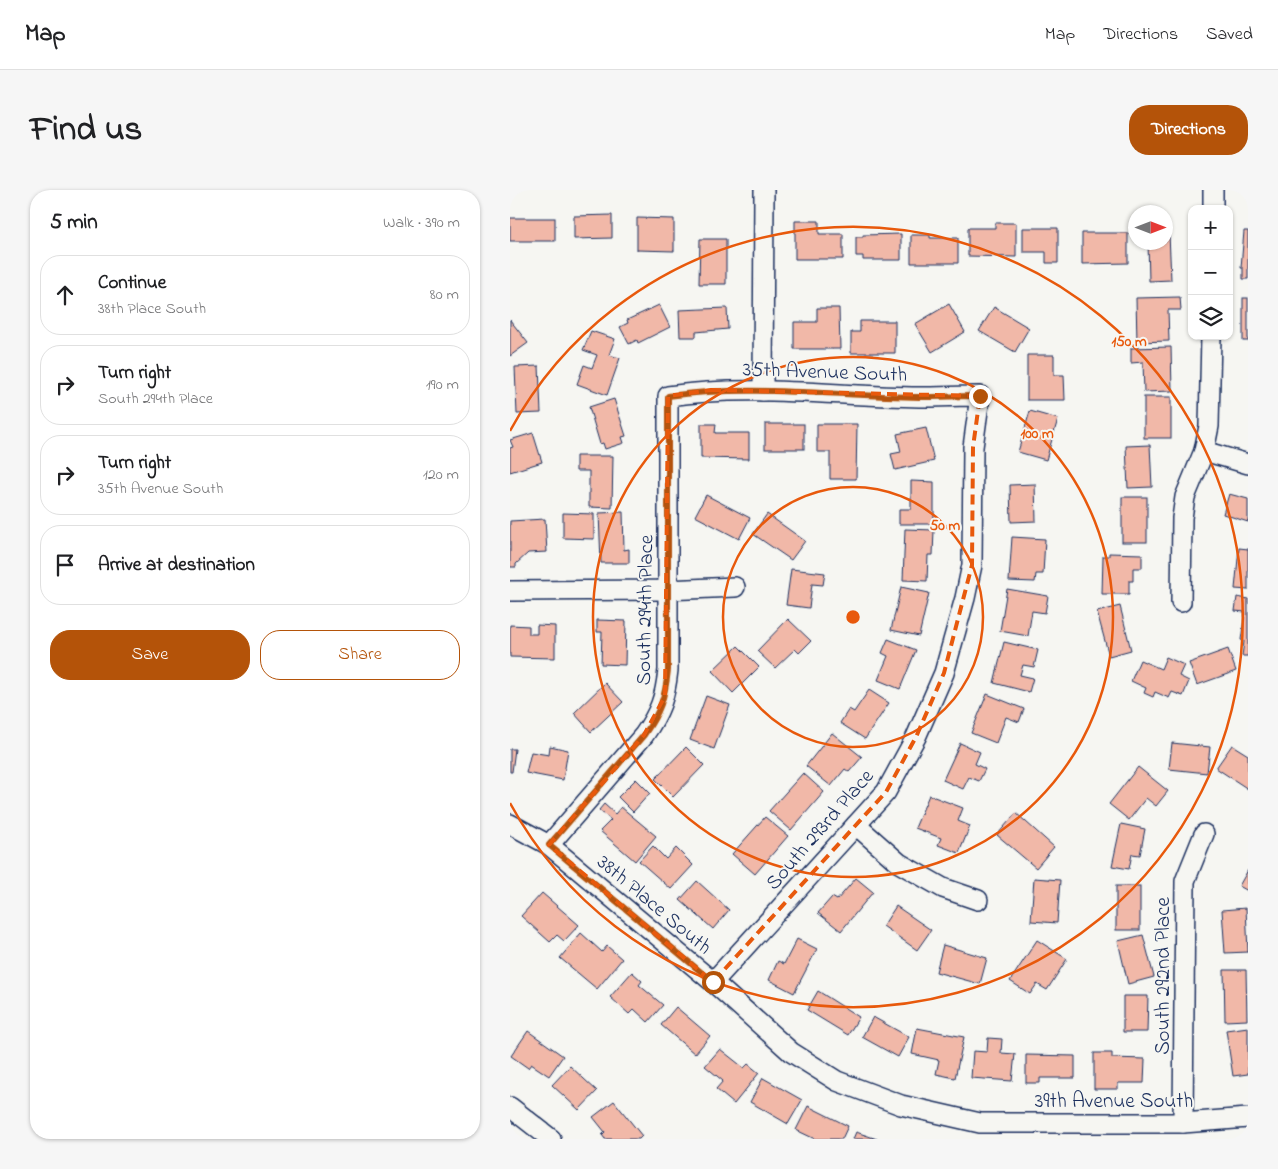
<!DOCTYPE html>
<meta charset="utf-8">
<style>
:root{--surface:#fff;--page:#f6f6f6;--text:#202124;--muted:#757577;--line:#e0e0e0;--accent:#b45309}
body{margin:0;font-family:"Indie Flower",sans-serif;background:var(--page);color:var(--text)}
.controls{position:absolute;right:15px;top:15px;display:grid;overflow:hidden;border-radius:10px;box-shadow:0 1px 4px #0004}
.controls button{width:45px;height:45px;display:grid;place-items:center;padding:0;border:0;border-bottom:1px solid var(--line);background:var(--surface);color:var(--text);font:25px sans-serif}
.compass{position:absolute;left:618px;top:15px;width:45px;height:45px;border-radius:50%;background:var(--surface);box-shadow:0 1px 4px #0004;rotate:90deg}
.stop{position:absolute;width:15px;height:15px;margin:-11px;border:4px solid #b45309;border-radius:50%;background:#fff}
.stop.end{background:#b45309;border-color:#fff;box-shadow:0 1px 5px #0008}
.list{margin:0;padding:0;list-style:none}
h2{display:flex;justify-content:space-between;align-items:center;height:65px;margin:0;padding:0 20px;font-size:21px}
h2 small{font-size:16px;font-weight:400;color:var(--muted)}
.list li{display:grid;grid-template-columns:32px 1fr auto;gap:15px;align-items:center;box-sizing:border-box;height:80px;margin:0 10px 10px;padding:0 10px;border:1px solid var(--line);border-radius:20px}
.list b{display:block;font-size:19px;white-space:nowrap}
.list p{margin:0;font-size:16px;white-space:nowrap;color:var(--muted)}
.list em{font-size:16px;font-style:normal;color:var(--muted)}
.actions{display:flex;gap:10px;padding:15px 20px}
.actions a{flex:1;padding:11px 0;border:1px solid var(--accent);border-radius:20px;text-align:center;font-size:18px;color:var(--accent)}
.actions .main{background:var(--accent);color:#fff}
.icon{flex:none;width:28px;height:28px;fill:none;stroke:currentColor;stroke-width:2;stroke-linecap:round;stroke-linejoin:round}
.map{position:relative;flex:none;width:738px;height:949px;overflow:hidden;border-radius:20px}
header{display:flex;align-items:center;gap:30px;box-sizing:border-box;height:70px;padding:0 25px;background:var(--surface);border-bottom:1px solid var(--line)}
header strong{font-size:24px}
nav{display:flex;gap:28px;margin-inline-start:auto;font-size:18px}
.intro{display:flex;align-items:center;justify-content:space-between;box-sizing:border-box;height:120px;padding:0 30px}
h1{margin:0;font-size:35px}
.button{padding:12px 22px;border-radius:20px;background:var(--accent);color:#fff;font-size:18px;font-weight:700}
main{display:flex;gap:30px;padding:0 30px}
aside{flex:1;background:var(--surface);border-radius:20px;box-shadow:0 1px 4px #0004}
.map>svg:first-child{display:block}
.building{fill:#f1b8a8;stroke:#1b2f5e}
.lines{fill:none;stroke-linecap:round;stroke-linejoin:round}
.minor-casing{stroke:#1b2f5e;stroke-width:22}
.minor{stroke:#f6f6f2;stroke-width:19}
.route{stroke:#b45309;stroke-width:6}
.marked{fill:none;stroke:#e8590c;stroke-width:4;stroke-dasharray:10 6;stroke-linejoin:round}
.ring{fill:none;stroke:#e8590c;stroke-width:2.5}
.labels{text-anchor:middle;stroke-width:4;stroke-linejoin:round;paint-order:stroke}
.street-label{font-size:21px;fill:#1b2f5e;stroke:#f6f6f2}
.centre{fill:#e8590c;stroke:#f6f6f2;stroke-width:2.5}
.ring-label{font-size:15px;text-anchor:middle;font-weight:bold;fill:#e8590c;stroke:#f6f6f2;stroke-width:4;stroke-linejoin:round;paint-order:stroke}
</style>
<header>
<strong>Map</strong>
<nav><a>Map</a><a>Directions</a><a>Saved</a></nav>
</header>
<div class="intro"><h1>Find us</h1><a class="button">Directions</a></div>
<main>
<aside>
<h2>5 min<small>Walk · 390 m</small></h2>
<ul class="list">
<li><svg class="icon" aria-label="ahead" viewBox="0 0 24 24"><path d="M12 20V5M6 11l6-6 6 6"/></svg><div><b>Continue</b><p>38th Place South</p></div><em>80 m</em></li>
<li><svg class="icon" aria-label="right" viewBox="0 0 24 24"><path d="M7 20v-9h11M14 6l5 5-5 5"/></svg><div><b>Turn right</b><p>South 294th Place</p></div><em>190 m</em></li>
<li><svg class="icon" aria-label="right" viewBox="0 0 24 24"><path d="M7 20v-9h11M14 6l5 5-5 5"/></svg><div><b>Turn right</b><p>35th Avenue South</p></div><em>120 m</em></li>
<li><svg class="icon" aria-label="arrive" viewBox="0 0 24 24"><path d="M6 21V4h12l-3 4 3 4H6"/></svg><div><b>Arrive at destination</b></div></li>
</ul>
<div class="actions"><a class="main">Save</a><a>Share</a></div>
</aside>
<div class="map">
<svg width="738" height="949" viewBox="0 0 738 949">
<rect width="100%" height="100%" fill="#f6f6f2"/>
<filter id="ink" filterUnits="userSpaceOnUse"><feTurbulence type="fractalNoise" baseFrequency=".02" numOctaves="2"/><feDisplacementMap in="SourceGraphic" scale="10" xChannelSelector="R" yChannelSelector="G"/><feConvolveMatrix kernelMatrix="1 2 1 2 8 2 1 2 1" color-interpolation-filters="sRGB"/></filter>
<g filter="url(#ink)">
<g class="building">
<path d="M102,25V48L64,49V26Z"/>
<rect x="0" y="28" width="45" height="23"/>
<path d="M127,28L164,29V61L127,60Z"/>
<path d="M285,31H309V44H333V69H285Z"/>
<path d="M485,33H506V67L458,66V38H485Z"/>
<path d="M513,38H548V73H536V62H513Z"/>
<path d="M734,41H738V89H733V78H731Z"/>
<path d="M572,43H618V73L572,74Z"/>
<path d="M656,43H659L661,90L639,91L638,52H656Z"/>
<path d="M391,44V70H353V66H346V47H353V45Z"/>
<path d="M401,45H420V48H448V73H401Z"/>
<path d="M190,49H216V94H189Z"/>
<path d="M670,107L671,120H658L659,151L627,152L626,108Z"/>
<rect x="733" y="108" width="5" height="43"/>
<path d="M439,114L455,142L422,162L405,134Z"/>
<path d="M149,115L160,137L128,153L127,150L119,154L110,137L118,133L117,130Z"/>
<path d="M484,117L519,138L505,162L469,141Z"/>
<path d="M217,118L218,139L186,142V147H170L169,120Z"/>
<path d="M307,118H329L330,159H284V132H307Z"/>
<path d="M0,130L18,153L0,166Z"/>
<path d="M350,131H385V163H341V142H350Z"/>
<path d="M81,141L105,149L99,165L110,168L97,205L67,194L74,175L82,178L87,165L73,160Z"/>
<path d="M661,157L662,201L634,202L633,172L621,173V158Z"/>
<path d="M517,165H544V185H554L555,210H517Z"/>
<path d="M29,176L31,223L7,224L5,177Z"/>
<rect x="634" y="207" width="27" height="41"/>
<path d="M104,209L116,246L112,247L114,253L95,259L93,253L90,254L79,217Z"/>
<path d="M520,221L548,229L536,270L508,262Z"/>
<path d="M191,234H206L205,243H239V269L191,268Z"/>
<rect x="255" y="234" width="39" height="25"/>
<path d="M307,234H347L346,289H320V262H307Z"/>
<path d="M416,238L424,271L385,280L381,264L391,262L387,244Z"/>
<path d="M23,243L32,272L0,282V258L3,257L0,250Z"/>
<path d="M640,255L642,297L618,298L616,256Z"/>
<path d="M66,266H103L102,318L79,317V281H66Z"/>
<path d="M401,291L424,292V334H389V319H401Z"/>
<path d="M525,294L526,331L501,332L500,295Z"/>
<path d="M719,304L738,309V332L713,324Z"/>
<path d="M196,305L240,328L229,349L185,326Z"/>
<rect x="612" y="307" width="25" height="45"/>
<path d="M113,322L114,360L119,359V373H91L89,323Z"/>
<path d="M53,323L84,324V349L53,348Z"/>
<path d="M257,324L295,351L281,370L243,344Z"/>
<path d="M35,329L37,362L18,363L6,374V377H0V331Z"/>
<path d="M395,339L424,340L423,365H418L417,391L393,390Z"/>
<path d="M502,347L535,349L533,384H526L525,392L499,391Z"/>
<path d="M729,358L738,359V400L725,399Z"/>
<path d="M599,363L632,364V378H623V391H619V404H592L593,366H599Z"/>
<path d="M281,379L315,383L313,395L302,394L299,418L276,415Z"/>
<path d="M391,397L419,403L409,446L381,440Z"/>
<path d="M497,399L538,406L535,423L522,421L518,446L490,441Z"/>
<path d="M727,407L738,409V466H732L734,451L731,450L735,422L725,421Z"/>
<path d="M610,416L621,460L599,466L587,422Z"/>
<path d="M278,429L301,451L289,463L285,459L265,478L247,461Z"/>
<path d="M87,430L116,431L115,475L91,474L92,442H87Z"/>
<path d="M0,435L19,436V444H27V435L45,436V468L0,467Z"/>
<path d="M378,449L406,460L390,499L368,490L378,466L372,463Z"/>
<path d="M494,452L528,460L524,477L513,475L510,485L523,488L519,502L484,493Z"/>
<path d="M228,456L249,477L223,503L202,481Z"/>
<path d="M718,459L726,481L687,495L679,473Z"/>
<path d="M656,467L674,475L669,486L679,491L673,506L662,502L659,508L645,502L643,507L634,503L636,498L621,491L630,470L651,479Z"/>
<path d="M95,493L113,512L81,542L64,523Z"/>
<path d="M359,500L379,513L355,549L330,533L339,519L344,522Z"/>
<path d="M477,504L514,519L509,532L496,527L486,553L461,543Z"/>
<path d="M196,506L220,515L204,559L180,550Z"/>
<path d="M322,543L352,567L339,582L335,579L321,596L296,576Z"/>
<path d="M450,553L470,562L465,574L475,579L469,591L459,587L453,599L433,590Z"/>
<path d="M662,553L700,557L697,583L659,579Z"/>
<path d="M722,555L738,565V599L706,578Z"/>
<path d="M40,556L58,560L53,590L16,583L21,562L39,565Z"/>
<path d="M176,557L194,575L163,607L145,589Z"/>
<path d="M0,559H5L2,582H0Z"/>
<path d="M628,577L658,601L646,616L636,608L619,630L599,614Z"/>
<path d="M293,583L314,602L281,640L259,621Z"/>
<path d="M126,589L140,603L123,622L108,607Z"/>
<path d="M419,605L453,618L448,631L460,636L449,663L428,655L431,648L405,638Z"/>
<path d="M94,614L105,624L111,617L146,646L125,671L90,641L101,630L89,620Z"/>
<path d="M506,623L544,657L526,678L487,645Z"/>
<path d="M255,627L278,646L245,684L222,664Z"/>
<path d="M611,634L635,639L630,665L622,664L619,679L602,676Z"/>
<path d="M143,656L156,669L166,658L183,675L161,699L129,671Z"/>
<path d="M738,680V701L729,696Z"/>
<path d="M346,688L363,702L331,741L308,723L322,707L327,710Z"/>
<path d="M524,688L550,690L547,733L521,731Z"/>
<path d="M187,691L219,720L203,739L170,710Z"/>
<rect x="606" y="696" width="24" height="44"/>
<path d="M32,703L69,735L54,751L47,745L40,752L11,726Z"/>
<path d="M386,716L421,740L407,760L373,736Z"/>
<path d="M736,718L738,762L715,763L712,720Z"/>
<path d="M71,743L92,762L97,756L112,769L87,799L50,768Z"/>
<path d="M633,745L644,787L618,794L608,751Z"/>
<path d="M287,749L307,759L284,803L259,790L268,771L274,774Z"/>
<path d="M527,750L557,769L537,800L527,794L520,804L500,791Z"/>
<path d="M433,755L477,768L470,794L426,782Z"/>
<path d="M714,780H736L737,830L715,831Z"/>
<path d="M122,782L132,791L129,795L153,815L138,832L124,819L119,824L100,807Z"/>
<path d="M308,801L349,827L338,845L297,820Z"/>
<path d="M613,806H638L637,842H613Z"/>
<path d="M166,817L200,846L185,864L151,835Z"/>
<path d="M363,827L399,847L388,867L352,847Z"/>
<path d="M738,837V884L723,886L716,840Z"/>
<path d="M407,838L454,847L445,888L426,884L429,870L402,864Z"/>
<path d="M18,841L53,866L39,886L21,874L18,878L1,866Z"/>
<path d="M478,848L492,849L491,863L505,864L502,891L461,888L463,861L477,862Z"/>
<path d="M210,859L234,878L238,874L249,883L224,914L206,899L213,891L195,876Z"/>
<path d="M584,863H602V868L635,869L634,893H608V899H584Z"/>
<path d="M516,865L565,866V888H530V893H516Z"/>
<path d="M60,876L87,901L69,920L42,895Z"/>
<path d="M253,888L292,910L278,934L240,912Z"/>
<path d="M104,911L132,946L129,949H95L92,945L95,942L83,927Z"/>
<path d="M298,916L338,936L332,949H305L286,940Z"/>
<path d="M346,942L367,949H343Z"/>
</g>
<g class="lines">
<defs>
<g id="minor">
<path d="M703,19V0"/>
<path d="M253,201L254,0"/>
<path d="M694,261L738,274"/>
<path d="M0,401L156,400L225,397"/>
<path d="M671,412L672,328L675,307L694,261L699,236L701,146"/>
<path d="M0,634L39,655L203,792L281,862L327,891L391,915L470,933H673L738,928"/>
<path d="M346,635L389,673L433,698L468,710"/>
<path d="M39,655L134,545C150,522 155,508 158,480V206C242,194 325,206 409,207C430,207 450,206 470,206L463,257L462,375L455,408L434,483L406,547L376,602L203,792"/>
<path d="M0,917L41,949"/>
<path d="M673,933L675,691L694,644"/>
</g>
</defs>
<use href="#minor" class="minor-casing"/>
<use href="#minor" class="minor"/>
</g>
</g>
<g class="lines" filter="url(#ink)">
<path class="route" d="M203,792L39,655L134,545C150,522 155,508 158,480V206C242,194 325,206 409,207C430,207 450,206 470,206"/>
</g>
<path class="marked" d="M201,200L470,206L463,257L462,375L434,483L406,547L376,602L203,792L39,655L134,545L155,506L158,206Z"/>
<g class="ring">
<circle cx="343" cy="427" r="130"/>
<circle cx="343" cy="427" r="260"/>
<path d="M0 241A390 390 0 1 1 0 613"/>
</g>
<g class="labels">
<g class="street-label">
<text transform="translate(315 181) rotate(2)" y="7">35th Avenue South</text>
<text transform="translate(134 420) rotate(-89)" y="7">South 294th Place</text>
<text transform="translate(309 639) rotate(-49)" y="7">South 293rd Place</text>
<text transform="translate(145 714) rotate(40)" y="7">38th Place South</text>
<text transform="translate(652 786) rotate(-90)" y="7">South 292nd Place</text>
<text x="604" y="917">39th Avenue South</text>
</g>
</g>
<circle cx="343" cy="427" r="8" class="centre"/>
<g class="ring-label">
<text x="619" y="156">150 m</text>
<text x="527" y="248">100 m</text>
<text x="435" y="340">50 m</text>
</g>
</svg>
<div class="controls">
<button>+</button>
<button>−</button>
<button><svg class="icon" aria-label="layers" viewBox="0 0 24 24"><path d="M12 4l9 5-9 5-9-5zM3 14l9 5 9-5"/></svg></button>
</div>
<svg class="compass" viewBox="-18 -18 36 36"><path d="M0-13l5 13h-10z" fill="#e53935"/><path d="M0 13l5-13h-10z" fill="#757577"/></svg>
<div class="stop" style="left:203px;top:792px"></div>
<div class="stop end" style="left:470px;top:206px"></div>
</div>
</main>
